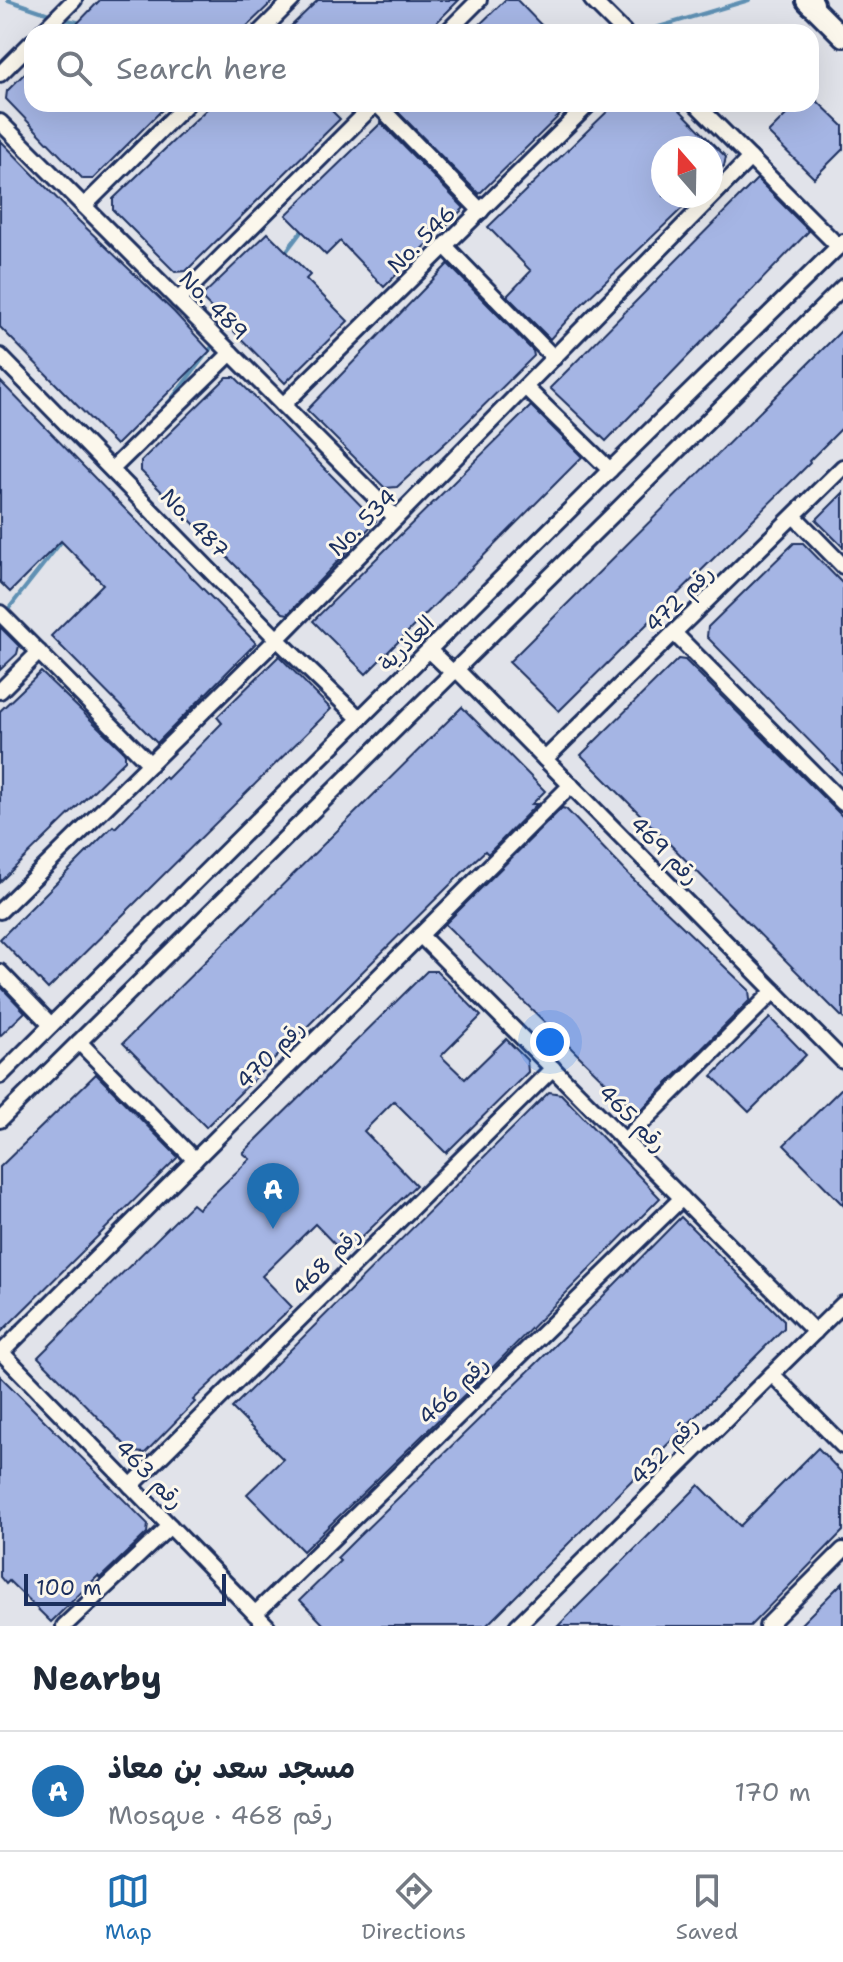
<!DOCTYPE html>
<meta charset="utf-8">
<style>
:root{--surface:#fff;--page:#f6f6f7;--text:#1f2937;--muted:#747a83;--line:#e0e1e3;--accent:#1f6fb2}
body{margin:0;font-family:"Shantell Sans","Playpen Sans Arabic",sans-serif;background:var(--page);color:var(--text)}
.compass{position:absolute;left:651px;top:136px;width:72px;height:72px;border-radius:50%;background:var(--surface);box-shadow:0 8px 32px #0002;rotate:340deg}
.scale{position:absolute;left:24px;bottom:20px;width:202px;box-sizing:border-box;padding-left:8px;border:4px solid #1b2f5e;border-top:0;font-size:22px;line-height:28px;white-space:nowrap;color:#1b2f5e;-webkit-text-stroke:6px #fbf7ec;paint-order:stroke}
.you{position:absolute;left:550px;top:1042px;width:28px;height:28px;margin:-20px;border:6px solid #fff;border-radius:50%;background:#1a73e8;box-shadow:0 0 0 12px #1a73e833}
.badge{display:grid;place-items:center;width:52px;height:52px;border-radius:50%;background:var(--accent);color:#fff;font-size:26px;font-weight:700}
.pin{position:absolute;translate:-50% -66px;filter:drop-shadow(0 2px 4px #0008)}
.pin::after{content:'';position:absolute;top:42px;width:28px;height:24px;background:inherit;clip-path:polygon(0 0,100% 0,50% 100%)}
.list{margin:0;padding:0;list-style:none}
h2{display:flex;justify-content:space-between;align-items:center;height:104px;margin:0;padding:0 32px;font-size:34px}
h2 small{font-size:26px;font-weight:400;color:var(--muted)}
.list li{display:grid;grid-template-columns:52px 1fr auto;gap:24px;align-items:center;box-sizing:border-box;height:120px;padding:0 32px;border-top:2px solid var(--line)}
.list b{display:block;font-size:30px;white-space:nowrap}
.list p{margin:0;font-size:26px;white-space:nowrap;color:var(--muted)}
.list em{font-size:26px;font-style:normal;color:var(--muted)}
.icon{flex:none;width:44px;height:44px;fill:none;stroke:currentColor;stroke-width:2;stroke-linecap:round;stroke-linejoin:round}
.map{position:relative;flex:none;width:843px;height:1626px;overflow:hidden}
.search{position:absolute;background:var(--surface);box-shadow:0 8px 32px #0002;left:24px;right:24px;top:24px;height:88px;display:flex;align-items:center;gap:20px;box-sizing:border-box;padding:0 28px;border-radius:24px;color:var(--muted);font-size:30px}
.sheet{height:224px;background:var(--surface)}
nav{display:flex;justify-content:space-around;align-items:center;box-sizing:border-box;height:112px;border-top:2px solid var(--line);background:var(--surface);font-size:22px;color:var(--muted)}
nav a{display:grid;justify-items:center;gap:4px}
nav .on{color:var(--accent)}
.map>svg:first-child{display:block}
.lines{fill:none;stroke-linecap:round;stroke-linejoin:round}
.stream{stroke:#5e90b3;stroke-width:4}
.building{fill:#a5b5e4;stroke:#1b2f5e;stroke-width:2}
.minor-casing{stroke:#1b2f5e;stroke-width:20}
.major-casing{stroke:#1b2f5e;stroke-width:24}
.highway-casing{stroke:#1b2f5e;stroke-width:28}
.minor{stroke:#fbf7ec;stroke-width:14}
.major{stroke:#fbf7ec;stroke-width:18}
.highway{stroke:#fbf7ec;stroke-width:22}
.labels{text-anchor:middle;stroke-width:6;stroke-linejoin:round;paint-order:stroke}
.street-label{font-size:22px;fill:#1b2f5e;stroke:#fbf7ec}
</style>
<div class="map">
<svg width="843" height="1626" viewBox="0 0 843 1626">
<rect width="100%" height="100%" fill="#e1e3ea"/>
<filter id="ink" filterUnits="userSpaceOnUse"><feTurbulence type="fractalNoise" baseFrequency=".0125" numOctaves="2"/><feDisplacementMap in="SourceGraphic" scale="16" xChannelSelector="R" yChannelSelector="G"/><feConvolveMatrix kernelMatrix="1 2 1 2 8 2 1 2 1" color-interpolation-filters="sRGB"/></filter>
<g filter="url(#ink)">
<g class="lines">
<g class="stream">
<path d="M8,0L55,16"/>
<path d="M63,19L82,23"/>
<path d="M642,32L749,0"/>
<path d="M285,253L304,228"/>
<path d="M163,410L211,348"/>
<path d="M6,612L65,537"/>
</g>
</g>
<g class="building">
<path d="M100,0H274L241,32H69Z"/>
<path d="M318,0H459L427,32H285Z"/>
<path d="M505,0H517L548,32H472Z"/>
<path d="M32,66V104H168L93,179H83L6,99L7,91Z"/>
<path d="M811,95L843,126V149L814,178L768,133L797,104H811Z"/>
<path d="M212,104H325L340,119L186,271L175,272L113,210V199Z"/>
<path d="M400,104H571L479,194L395,109Z"/>
<path d="M615,104H674L726,157L724,166L711,179V148H663V196H695L580,306L550,339L507,296L531,271L488,227Z"/>
<path d="M381,123L464,208L384,287L340,241L326,255L286,215Z"/>
<path d="M0,140L79,221L174,312L210,351L116,445L0,327Z"/>
<path d="M757,179L809,231L606,441L550,388Z"/>
<path d="M268,233L310,275L306,279L348,321L285,383L204,301L203,295Z"/>
<path d="M448,264L533,351L534,356L455,434L397,487L385,488L307,410Z"/>
<path d="M843,329V427L809,461L810,463L559,711L509,662Z"/>
<path d="M227,377H235L376,521L288,614L283,613L141,471V461Z"/>
<path d="M0,381L256,643L157,743L51,636L103,584L61,541L10,592L0,582Z"/>
<path d="M531,406L582,457L366,674L313,621Z"/>
<path d="M843,493V547L816,520Z"/>
<path d="M794,543H803L843,584V775L707,637L708,627Z"/>
<path d="M0,627L19,646L17,654L0,670Z"/>
<path d="M279,656L331,709L48,989L0,939L113,826L115,828L165,777L167,779L222,723L217,717Z"/>
<path d="M678,659L685,660L843,817V1018L581,755Z"/>
<path d="M41,672L123,751L125,754V760L0,882V711Z"/>
<path d="M462,707L545,791L532,804H537L488,854L485,851L471,864L206,1127L123,1043Z"/>
<path d="M562,808L566,809L637,883L749,990L750,1000L641,1110L633,1109L445,924Z"/>
<path d="M427,971H437L481,1016L441,1056L465,1079L506,1039L527,1060L528,1072L446,1153L394,1101L364,1131L416,1185L344,1254L315,1224L262,1276L292,1307L193,1400L195,1402L145,1453L132,1452L38,1357L192,1204L198,1209L250,1159L243,1153Z"/>
<path d="M0,986L25,1012L0,1036Z"/>
<path d="M770,1018L806,1055L749,1112L712,1076Z"/>
<path d="M96,1074L178,1157L0,1333V1167Z"/>
<path d="M843,1087V1205L784,1145Z"/>
<path d="M549,1092L561,1094L660,1198L488,1372L303,1551L247,1494L283,1459L232,1408Z"/>
<path d="M681,1217L784,1320V1328L486,1626H325L300,1600L340,1561L337,1558L355,1540L541,1359Z"/>
<path d="M0,1376L148,1524L147,1533L100,1578L98,1576L51,1622L9,1581L6,1584L0,1577Z"/>
<path d="M818,1448L843,1474V1531L750,1626H558L699,1485L740,1526Z"/>
<path d="M843,1582V1626H799Z"/>
</g>
<g class="lines">
<defs>
<g id="minor">
<path d="M592,0L624,32"/>
<path d="M42,32L74,0"/>
<path d="M260,32L292,0"/>
<path d="M447,32L479,0"/>
<path d="M0,74L32,42"/>
<path d="M377,104L481,211"/>
<path d="M696,104L839,247"/>
<path d="M0,122L396,518"/>
<path d="M84,206L187,104"/>
<path d="M445,246L554,358"/>
<path d="M178,300L375,104"/>
<path d="M0,356L277,639L360,719"/>
<path d="M525,387L610,470"/>
<path d="M283,405L589,104"/>
<path d="M112,469L231,353"/>
<path d="M794,516L843,566"/>
<path d="M0,613L150,764"/>
<path d="M674,633L843,803"/>
<path d="M430,651L453,673"/>
<path d="M456,669L843,1061"/>
<path d="M0,691L39,652"/>
<path d="M545,759L843,467"/>
<path d="M0,911L277,639L750,158"/>
<path d="M420,935L815,1332"/>
<path d="M0,972L51,1025"/>
<path d="M79,1042L195,1160"/>
<path d="M0,1076L610,470L843,242"/>
<path d="M0,1120L843,287"/>
<path d="M625,1140L774,991"/>
<path d="M2,1353L267,1626"/>
<path d="M0,1354L571,785"/>
<path d="M772,1374L843,1446"/>
<path d="M131,1486L553,1068"/>
<path d="M255,1614L682,1198"/>
<path d="M64,1626L170,1526"/>
<path d="M517,1626L843,1304"/>
<path d="M767,1626L843,1550"/>
</g>
<path id="major" d="M806,0L843,37"/>
<path id="highway" d="M808,0L812,4"/>
</defs>
<use href="#minor" class="minor-casing"/>
<use href="#major" class="major-casing"/>
<use href="#highway" class="highway-casing"/>
<use href="#minor" class="minor"/>
<use href="#major" class="major"/>
<use href="#highway" class="highway"/>
</g>
</g>
<g class="labels">
<g class="street-label">
<text transform="translate(421 239) rotate(-45)" y="8">No. 546</text>
<text transform="translate(214 305) rotate(45)" y="8">No. 489</text>
<text transform="translate(362 522) rotate(-45)" y="8">No. 534</text>
<text transform="translate(195 523) rotate(46)" y="8">No. 487</text>
<text transform="translate(679 598) rotate(-44)" y="8">رقم 472</text>
<text transform="translate(406 643) rotate(-45)" y="8">العاذرية</text>
<text transform="translate(665 850) rotate(45)" y="8">رقم 469</text>
<text transform="translate(270 1054) rotate(-45)" y="8">رقم 470</text>
<text transform="translate(633 1118) rotate(45)" y="8">رقم 465</text>
<text transform="translate(326 1261) rotate(-45)" y="8">رقم 468</text>
<text transform="translate(453 1390) rotate(-44)" y="8">رقم 466</text>
<text transform="translate(664 1450) rotate(-45)" y="8">رقم 432</text>
<text transform="translate(150 1474) rotate(46)" y="8">رقم 463</text>
</g>
</g>
</svg>
<svg class="compass" viewBox="-18 -18 36 36"><path d="M0-13l5 13h-10z" fill="#e53935"/><path d="M0 13l5-13h-10z" fill="#747a83"/></svg>
<div class="scale">100 m</div>
<div class="you"></div>
<div class="pin badge" style="left:273px;top:1229px">A</div>
<div class="search"><svg class="icon" aria-label="search" viewBox="0 0 24 24"><circle cx="10" cy="10" r="6"/><path d="M15 15l6 6"/></svg>Search here</div>
</div>
<section class="sheet">
<h2>Nearby<small></small></h2>
<ul class="list">
<li><span class="badge">A</span><div><b>مسجد سعد بن معاذ</b><p>Mosque · رقم 468</p></div><em>170 m</em></li>
</ul>
</section>
<nav>
<a class="on"><svg class="icon" aria-label="map" viewBox="0 0 24 24"><path d="M3 6l6-2 6 2 6-2v14l-6 2-6-2-6 2zM9 4v14M15 6v14"/></svg>Map</a>
<a><svg class="icon" aria-label="directions" viewBox="0 0 24 24"><path d="M12 3l9 9-9 9-9-9zM9 14v-3h6M13 9l2 2-2 2"/></svg>Directions</a>
<a><svg class="icon" aria-label="saved" viewBox="0 0 24 24"><path d="M7 4h10v16l-5-4-5 4z"/></svg>Saved</a>
</nav>
